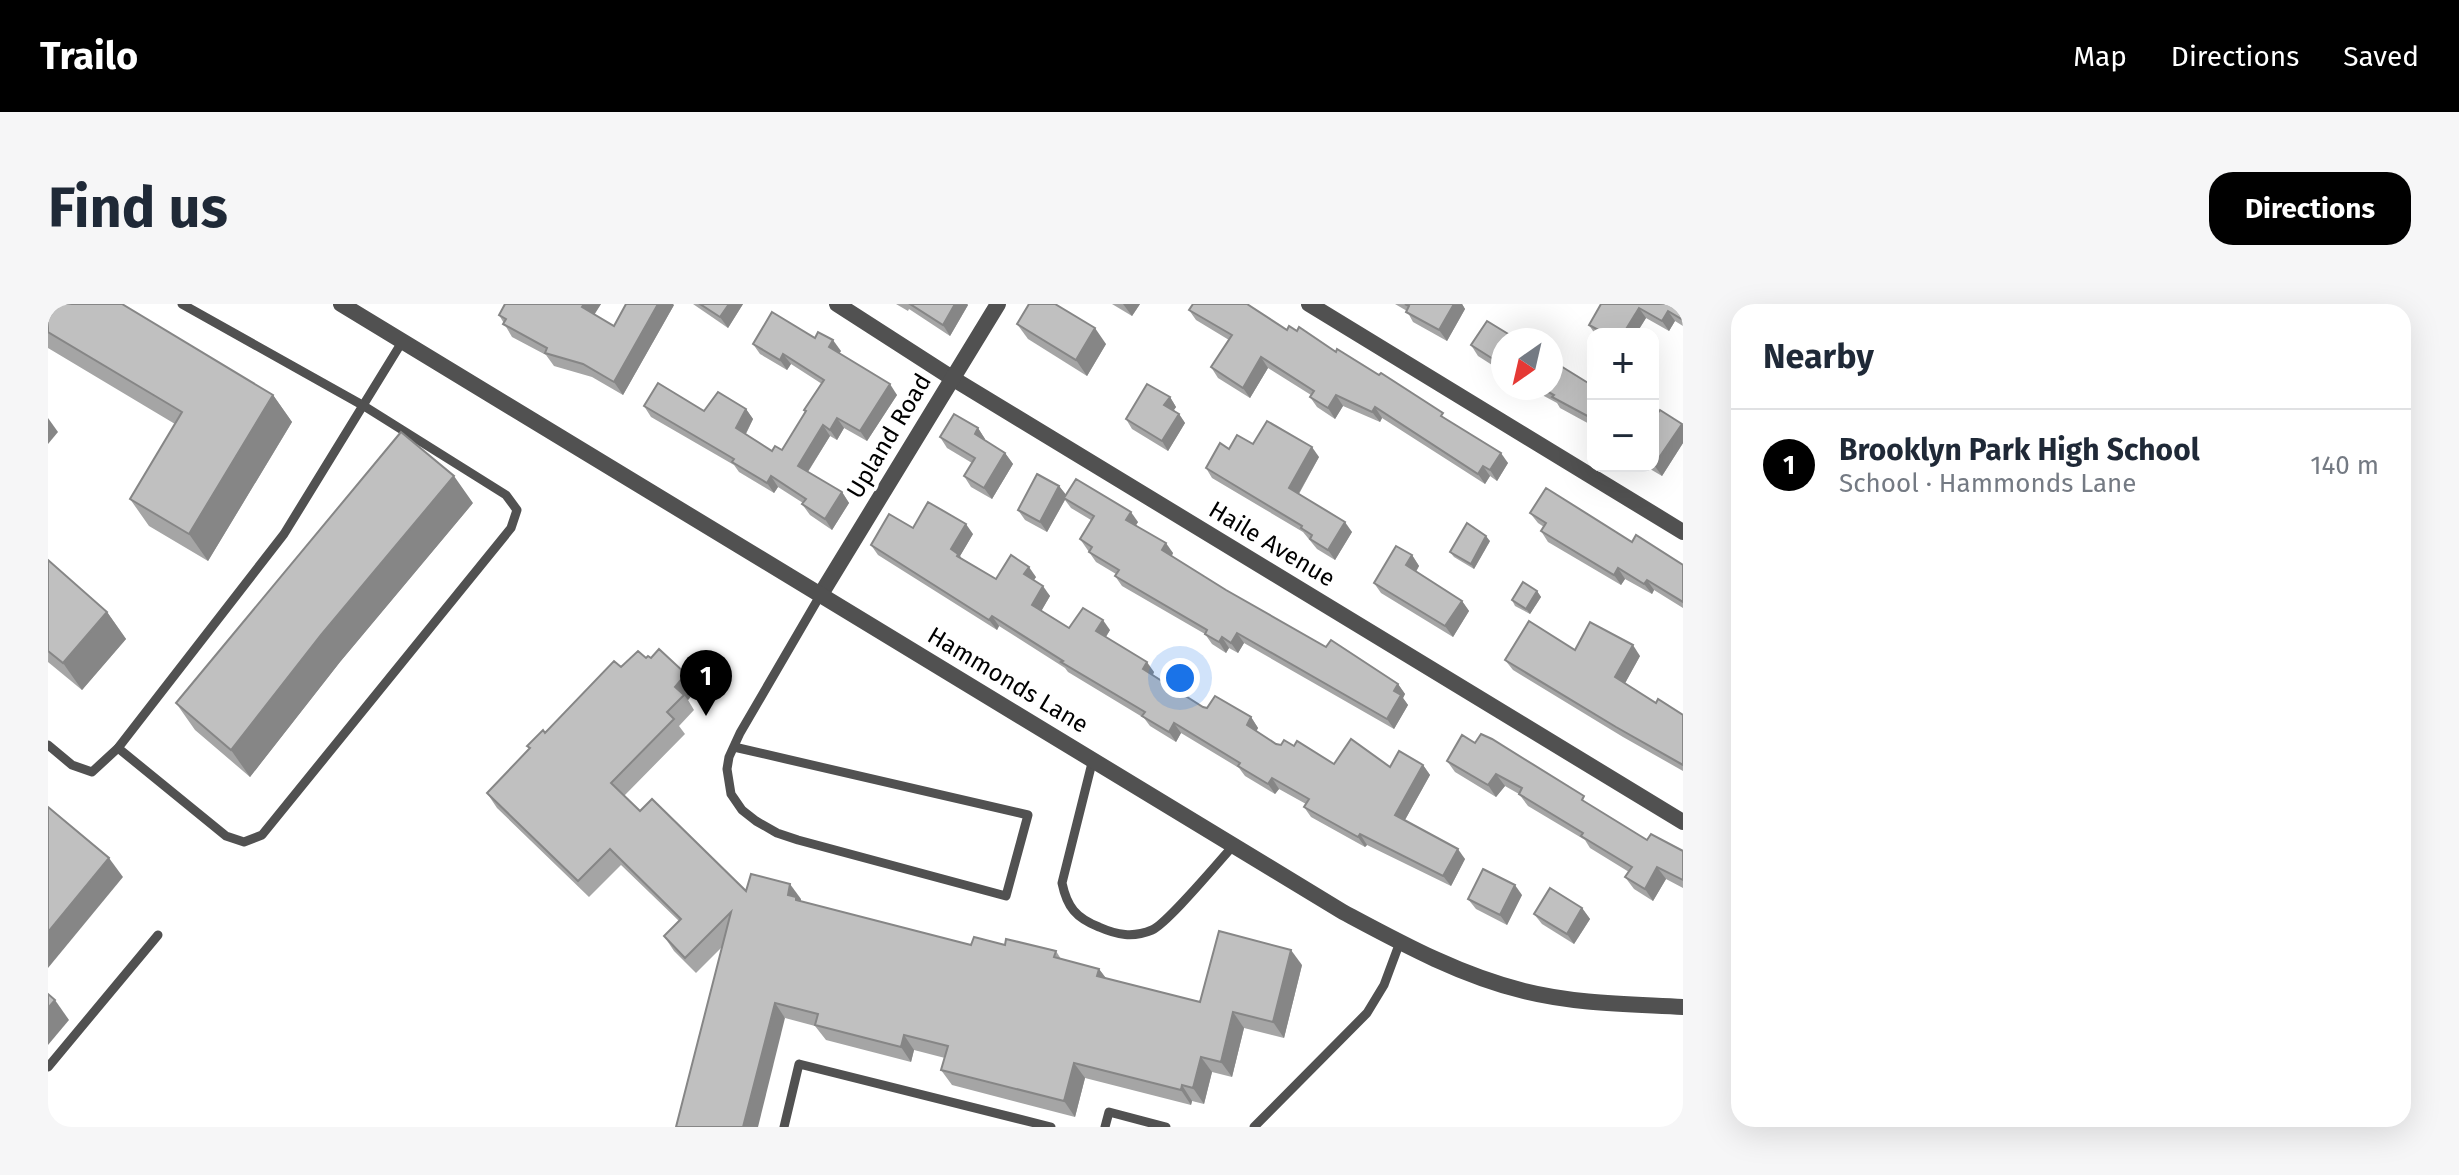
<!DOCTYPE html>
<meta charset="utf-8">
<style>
:root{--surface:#fff;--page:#f6f6f7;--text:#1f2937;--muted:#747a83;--line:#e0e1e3;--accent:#000}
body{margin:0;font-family:"Fira Sans",sans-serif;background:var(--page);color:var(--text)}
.controls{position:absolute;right:24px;top:24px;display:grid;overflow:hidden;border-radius:16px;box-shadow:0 8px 32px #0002}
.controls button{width:72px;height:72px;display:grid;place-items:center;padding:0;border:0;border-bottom:2px solid var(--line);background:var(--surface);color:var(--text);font:40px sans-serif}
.compass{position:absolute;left:1443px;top:24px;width:72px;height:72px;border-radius:50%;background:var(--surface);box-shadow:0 8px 32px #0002;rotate:214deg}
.you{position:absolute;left:1132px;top:374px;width:28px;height:28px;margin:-20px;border:6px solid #fff;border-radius:50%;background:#1a73e8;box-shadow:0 0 0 12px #1a73e833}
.badge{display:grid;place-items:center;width:52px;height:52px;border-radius:50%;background:var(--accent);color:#fff;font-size:26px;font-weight:700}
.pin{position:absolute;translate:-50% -66px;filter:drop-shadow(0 2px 4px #0008)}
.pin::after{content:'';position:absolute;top:42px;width:28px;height:24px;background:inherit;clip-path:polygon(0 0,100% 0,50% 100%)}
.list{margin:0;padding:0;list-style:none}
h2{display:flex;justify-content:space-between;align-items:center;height:104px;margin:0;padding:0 32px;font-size:34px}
h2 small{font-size:26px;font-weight:400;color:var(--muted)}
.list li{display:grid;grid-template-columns:52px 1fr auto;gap:24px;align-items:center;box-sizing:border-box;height:112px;padding:0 32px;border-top:2px solid var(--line)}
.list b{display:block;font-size:30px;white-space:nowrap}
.list p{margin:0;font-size:26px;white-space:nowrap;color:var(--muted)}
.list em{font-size:26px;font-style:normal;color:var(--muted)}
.map{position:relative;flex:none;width:1635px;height:823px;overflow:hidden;border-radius:24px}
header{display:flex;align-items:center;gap:48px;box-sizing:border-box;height:112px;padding:0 40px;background:var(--accent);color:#fff}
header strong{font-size:38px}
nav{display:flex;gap:44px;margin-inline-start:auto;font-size:28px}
.intro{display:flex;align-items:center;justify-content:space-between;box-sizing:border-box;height:192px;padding:0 48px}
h1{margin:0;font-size:56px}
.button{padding:20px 36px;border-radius:24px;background:var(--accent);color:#fff;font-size:28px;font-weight:700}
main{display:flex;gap:48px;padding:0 48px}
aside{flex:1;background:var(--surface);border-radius:24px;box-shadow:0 8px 32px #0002}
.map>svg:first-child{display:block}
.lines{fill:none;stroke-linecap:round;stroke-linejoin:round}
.service{stroke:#515151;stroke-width:9}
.minor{stroke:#515151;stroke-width:16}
.tertiary{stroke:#515151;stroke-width:16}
.wall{fill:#a5a5a5}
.shaded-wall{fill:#868686}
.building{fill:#c0c0c0;stroke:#868686;stroke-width:2}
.labels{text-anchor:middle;stroke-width:8;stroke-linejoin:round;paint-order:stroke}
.street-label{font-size:24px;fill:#000;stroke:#fff}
</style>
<header>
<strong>Trailo</strong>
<nav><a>Map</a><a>Directions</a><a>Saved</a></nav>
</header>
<div class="intro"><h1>Find us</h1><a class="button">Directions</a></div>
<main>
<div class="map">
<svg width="1635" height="823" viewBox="0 0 1635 823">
<rect width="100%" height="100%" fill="#fff"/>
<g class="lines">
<g class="service">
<path d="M0,441L24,461L44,468L70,444L236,230L354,38"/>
<path d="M686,443L980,511L958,592L750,536L729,529L708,517L694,506L683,490L679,465L681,453L692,429L773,290"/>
<path d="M70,444L178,532L196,538L214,531L463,224L469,206L458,191L316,102L134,0"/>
<path d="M1045,455L1014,579C1019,603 1028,614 1051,623C1069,631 1085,634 1104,626C1120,619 1171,557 1186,541"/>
<path d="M0,763L110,631"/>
<path d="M736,823L751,760L1003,823"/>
<path d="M1057,823L1061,808L1118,823"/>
<path d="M1206,823L1319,709L1336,681L1352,638"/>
</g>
<g class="minor">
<path d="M789,0L904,74L1635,518"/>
<path d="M1261,0L1635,228"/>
<path d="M773,290L950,0"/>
</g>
<path class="tertiary" d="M293,0L1295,608C1353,639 1411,671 1476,687C1528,700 1582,700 1635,703"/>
</g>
<g class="wall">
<path d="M0,0L225,91L244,118L160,257L101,222L82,195L127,120L0,44Z"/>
<path d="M457,0H553L546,10L566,22L626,1L575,91L544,73L506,62L498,51L464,33L451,11Z"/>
<path d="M645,0H695L680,24Z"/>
<path d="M848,0H919L920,1L902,32L861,5L860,7Z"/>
<path d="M1064,0H1092L1084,12Z"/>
<path d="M1347,0H1414L1417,5L1399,37L1365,18L1359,7Z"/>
<path d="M1553,0H1635V22L1627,17L1621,27L1598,14L1588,30H1547L1541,21Z"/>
<path d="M1141,6L1239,26L1288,48L1401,117L1460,159L1449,177L1442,172L1437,180L1334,114L1332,118L1295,102L1287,115L1269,103L1262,93L1263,91L1220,64L1202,94L1170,74L1163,63L1181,36L1148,16Z"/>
<path d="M969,20L1058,40L1039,72L980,35Z"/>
<path d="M767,34L793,47L791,49L849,91L819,137L796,124L789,136L782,132L760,168L794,188L801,199L784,226L762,211L754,200L755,199L730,183L726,189L691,168L686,161L603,113L596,102L656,107L698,105L705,115L698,130L724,147L734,146L774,80L743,60L739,66L712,50L705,40Z"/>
<path d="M1455,36V68L1430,52L1423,41Z"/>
<path d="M1545,82V122L1512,104L1509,99L1496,92L1491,84Z"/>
<path d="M1122,93L1128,103L1126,106L1131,110L1137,119L1120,147L1084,125L1078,115Z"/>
<path d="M1605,112L1634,120L1635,121V139L1614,172L1597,162H1605Z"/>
<path d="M930,124L937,135L936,136L957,149L965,160L944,195L923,183L916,172L924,159L899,144L892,133Z"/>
<path d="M1205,140L1271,153L1251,190L1304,228L1287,256L1269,245L1255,228L1164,174L1158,164L1181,145Z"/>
<path d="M1011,182L1018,191L1090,218L1088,221L1125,249L1124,252L1178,286L1278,343L1350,380L1357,390L1355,394L1360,401L1346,425L1196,339L1190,349L1181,344L1178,349L1164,340L1157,330L1074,282L1067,272L1068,270L1048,258L1032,235L1043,216L1023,204L1017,196L999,228L977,216L970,206Z"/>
<path d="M425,199L292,358L202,473L147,426L128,399Z"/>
<path d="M1482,209L1584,238L1635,261V304L1606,286L1604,290L1577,275L1573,281L1500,238L1493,227L1496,223L1490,219Z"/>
<path d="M865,224L925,230L912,252L913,254L948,275L988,273L986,276L1002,292L993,307L1021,324L1062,326L1058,333L1106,368L1105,371L1155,403L1203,413L1210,424L1208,427L1228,440L1286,460L1342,463L1375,461L1382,471L1357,516L1417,555L1403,582L1319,541L1317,543L1263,513L1256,503L1258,500L1231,485L1227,490L1197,472L1191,464L1133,429L1128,438L1102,422L1096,414L1020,368L1017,364L951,322L949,326L830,251L823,241Z"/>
<path d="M1442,237L1426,265L1406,253L1402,248Z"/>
<path d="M1364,251L1371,262L1368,268L1414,297L1421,307L1405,333L1333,289L1326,279Z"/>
<path d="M0,256L59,308L78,335L34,386L0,358Z"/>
<path d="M1489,287L1493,293L1482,310L1467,302L1464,296Z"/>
<path d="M1527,346L1592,352L1577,379L1608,399L1635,411V467L1575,433L1465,366L1457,356Z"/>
<path d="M598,354H603L638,370L648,386L640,396L646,406L631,422L637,430L576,492L592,507L698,587L753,595V598L923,641H957L1008,647L1013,655L1051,665L1058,674L1152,698L1254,661L1236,734L1196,724L1184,773L1164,768L1156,800L1144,797L1143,801L1037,774L1027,813L904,781L893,766L897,754L866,746L863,758L778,736L767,722L737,714L674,643L648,669L626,647L616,632L631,617L573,561L541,593L449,504L439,489L481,445L479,442L497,429L573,363Z"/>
<path d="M1427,439L1542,501L1599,536L1635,547V584L1618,575L1605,597L1586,585L1577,573L1581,568L1542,544L1537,536L1480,502L1471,490L1457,482L1448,493L1407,468L1399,457Z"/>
<path d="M1474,591L1459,621L1428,605L1420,595Z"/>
<path d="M1534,604L1542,615L1526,640L1494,620L1486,610Z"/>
</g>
<g class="shaded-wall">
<path d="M536,0H553L543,16L534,3Z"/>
<path d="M610,0H625L626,1L575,91L566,78Z"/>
<path d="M681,0H695L680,24L672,13Z"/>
<path d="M907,0H919L920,1L902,32L895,21Z"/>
<path d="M1075,0H1092L1084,12Z"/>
<path d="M1406,0H1414L1417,5L1399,37L1391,26Z"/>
<path d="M1591,4L1598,14L1588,30H1575Z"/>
<path d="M1620,7L1627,17L1621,27L1614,17Z"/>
<path d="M1047,24L1058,40L1039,72L1028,56Z"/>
<path d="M785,36L793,47L789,53L781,43Z"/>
<path d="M735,50L743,60L739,66L732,56Z"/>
<path d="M1213,53L1220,64L1202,94L1195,84Z"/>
<path d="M842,80L849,91L819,137L812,127Z"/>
<path d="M225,91L244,118L160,257L141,230Z"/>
<path d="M1288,91L1295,102L1287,115L1280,104Z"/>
<path d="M1122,93L1128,103L1123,110L1116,101Z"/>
<path d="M1327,103L1334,114L1332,118L1324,108Z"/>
<path d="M698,105L705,115L695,135L688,124Z"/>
<path d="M1131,110L1137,119L1120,147L1114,137Z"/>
<path d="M0,114L10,128L0,140Z"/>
<path d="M789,114L796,124L789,136L782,126Z"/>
<path d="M1634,120L1635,121V139L1614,172L1606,161Z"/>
<path d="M775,121L782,132L757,172L750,162Z"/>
<path d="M930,124L937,135L934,140L927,130Z"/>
<path d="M1264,143L1271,153L1248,194L1241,184Z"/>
<path d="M957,149L965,160L944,195L936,184Z"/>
<path d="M1453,149L1460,159L1449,177L1442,166Z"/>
<path d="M1435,162L1442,172L1437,180L1430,170Z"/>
<path d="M406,172L425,199L292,358L202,473L183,446L273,331Z"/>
<path d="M723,172L730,183L726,189L719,179Z"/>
<path d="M1011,182L1019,192L999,228L992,218Z"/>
<path d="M794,188L801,199L784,226L777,215Z"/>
<path d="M1083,208L1090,218L1085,226L1078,216Z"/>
<path d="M1297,218L1304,228L1287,256L1280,246Z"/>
<path d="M918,220L925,230L912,252L917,260L903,245Z"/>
<path d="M1438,232L1442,237L1426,265L1423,260Z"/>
<path d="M1118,239L1125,249L1121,256L1114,246Z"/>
<path d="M1364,251L1371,262L1365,272L1358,261Z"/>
<path d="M981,263L988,273L983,280L976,270Z"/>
<path d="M1570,264L1577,275L1573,281L1566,271Z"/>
<path d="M1599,276L1606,286L1604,290L1596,280Z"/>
<path d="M995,282L1002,292L991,311L984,301Z"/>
<path d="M1489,287L1493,293L1482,310L1478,305Z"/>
<path d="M1414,297L1421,307L1405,333L1397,322Z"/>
<path d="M59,308L78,335L34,386L15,359Z"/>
<path d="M944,312L951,322L949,326L941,316Z"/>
<path d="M1055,316L1062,326L1055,337L1048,327Z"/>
<path d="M1189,329L1196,339L1190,349L1183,339Z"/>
<path d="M1174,333L1181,344L1178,349L1171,338Z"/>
<path d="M1585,341L1592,352L1575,383L1567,373Z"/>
<path d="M1099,358L1106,368L1102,375L1095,365Z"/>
<path d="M638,370L648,386L640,396L636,391L627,383Z"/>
<path d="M1350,380L1357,390L1355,394L1360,401L1346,425L1339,415L1346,387Z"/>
<path d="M1203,413L1210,424L1206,432L1199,421Z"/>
<path d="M1126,419L1133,429L1128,438L1121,428Z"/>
<path d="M1375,461L1382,471L1354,521L1347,511Z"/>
<path d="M1448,470L1457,482L1448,493L1440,481Z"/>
<path d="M1224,474L1231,485L1227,490L1220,480Z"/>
<path d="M1312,530L1319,541L1317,543L1310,533Z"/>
<path d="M1410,545L1417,555L1403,582L1395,572Z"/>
<path d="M61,554L75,573L0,664V628Z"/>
<path d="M1609,563L1618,575L1605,597L1597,585Z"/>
<path d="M742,580L753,595L752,599L740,591Z"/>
<path d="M1467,581L1474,591L1459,621L1452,611Z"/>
<path d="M1534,604L1542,615L1526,640L1519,630Z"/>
<path d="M1243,646L1254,661L1236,734L1225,718Z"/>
<path d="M1051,665L1062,680L1049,672Z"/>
<path d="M7,696L21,716L0,741V704Z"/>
<path d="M727,699L737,714L710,823H695Z"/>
<path d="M1185,708L1196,724L1184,773L1173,758Z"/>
<path d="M856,731L866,746L863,758L853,743Z"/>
<path d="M1153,753L1164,768L1156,800L1145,784Z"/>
<path d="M1026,759L1037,774L1027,813L1016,797Z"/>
<path d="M1134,781L1144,797L1143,801L1133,786Z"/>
</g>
<g class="building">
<path d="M0,0H74L225,91L141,230L82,195L134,108L0,28Z"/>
<path d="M457,0H536L534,3L566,22L578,0H610L566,78L535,60L497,49L499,44L455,20L458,15L451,11Z"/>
<path d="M652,0H681L672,13Z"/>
<path d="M862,0H907L895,21Z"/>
<path d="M981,0H1007L1047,24L1028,56L969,20Z"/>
<path d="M1145,0H1199L1239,26L1241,22L1249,27L1251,23L1288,48L1289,45L1331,71L1333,69L1395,109L1393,112L1453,149L1442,166L1435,162L1430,170L1327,103L1324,108L1288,91L1280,104L1262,93L1266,87L1213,53L1195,84L1163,63L1184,31L1141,6Z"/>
<path d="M1357,0H1406L1391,26L1358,8L1361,2Z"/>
<path d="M1553,0H1635V16L1620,7L1614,17L1591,4L1575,30H1558L1541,21Z"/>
<path d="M724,8L767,34L770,28L785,36L781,43L842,80L812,127L789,114L782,126L775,121L750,162L794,188L777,215L754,200L758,195L723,172L719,179L684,158L686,155L596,102L610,79L656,107L670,88L698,105L688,124L724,147L727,142L734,146L758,107L756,106L776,76L735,50L732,56L705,40Z"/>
<path d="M1439,17L1470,36H1455V57L1453,60L1423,41Z"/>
<path d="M1503,56L1545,82V115L1504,93L1506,91L1493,84H1503Z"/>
<path d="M1099,80L1122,93L1116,101L1131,110L1114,137L1078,115Z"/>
<path d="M1612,106L1634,120L1606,161H1605V112L1607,113Z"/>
<path d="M906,110L930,124L927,130L957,149L936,184L916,172L927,154L892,133Z"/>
<path d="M1219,117L1264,143L1241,184L1297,218L1280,246L1262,235L1264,231L1253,224L1254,222L1158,164L1172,139L1181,145L1189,131L1205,140Z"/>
<path d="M353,128L406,172L273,331L183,446L128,399Z"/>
<path d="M989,170L1011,182L992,218L970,206Z"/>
<path d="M1028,175L1083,208L1078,216L1118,239L1114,246L1178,286L1278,343L1283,336L1350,380L1346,387L1353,391L1339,415L1189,329L1183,339L1174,333L1171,338L1157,330L1159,326L1067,272L1071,266L1041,248L1044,243L1032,235L1046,212L1016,194Z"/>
<path d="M1498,184L1584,238L1588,231L1635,261V298L1599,276L1596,280L1570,264L1566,271L1493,227L1498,219L1482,209Z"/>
<path d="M880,198L918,220L903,245L910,250L909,252L948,275L963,251L981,263L976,270L995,282L984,301L1021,324L1035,304L1055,316L1048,327L1099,358L1095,365L1155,403L1159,404L1167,392L1203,413L1199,421L1228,440L1233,441L1236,436L1246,442L1249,437L1286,460L1303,435L1342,463L1351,447L1375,461L1347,511L1410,545L1395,572L1312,530L1310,533L1256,503L1261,495L1224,474L1220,480L1190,462L1192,459L1126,419L1121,428L1094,412L1097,408L1013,358L1015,357L944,312L941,316L823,241L841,210L865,224Z"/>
<path d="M1419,219L1438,232L1423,260L1402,248Z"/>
<path d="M1348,242L1364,251L1358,261L1414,297L1397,322L1326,279Z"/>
<path d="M0,256L59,308L15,359L0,347Z"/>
<path d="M1475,278L1489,287L1478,305L1464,296Z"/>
<path d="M1481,317L1527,346L1542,318L1585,341L1567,373L1608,399L1610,395L1635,411V461L1568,423L1457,356Z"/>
<path d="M611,345L638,370L627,383L636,391L619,408L626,415L563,479L592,507L604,495L698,587L703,570L742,580L740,591L748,593V596L923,641L926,633L957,641L958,635L1008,647L1006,653L1051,665L1049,672L1152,698L1171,627L1243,646L1225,718L1185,708L1173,758L1153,753L1145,784L1134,781L1133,786L1026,759L1016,797L893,766L900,742L856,731L853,743L806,731L767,721L770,710L727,699L695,823H628L683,608L637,654L616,632L633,615L562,545L530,577L439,489L482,444L479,442L495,426L497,429L566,357L573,363L590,347L598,354L600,352L603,354Z"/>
<path d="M1433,430L1444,435L1536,492L1534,496L1599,536L1603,530L1635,547V576L1609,563L1597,585L1577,573L1584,563L1533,532L1535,529L1471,490L1474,484L1448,470L1440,481L1399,457L1414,431L1427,439Z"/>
<path d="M0,503L61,554L0,628Z"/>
<path d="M1435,565L1467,581L1452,611L1420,595Z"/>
<path d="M1502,584L1534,604L1519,630L1486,610Z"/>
<path d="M0,690L7,696L0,704Z"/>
</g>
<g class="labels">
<g class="street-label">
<text transform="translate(841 132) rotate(-59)" y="8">Upland Road</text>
<text transform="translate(1224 240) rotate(31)" y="8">Haile Avenue</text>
<text transform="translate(960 376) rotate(31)" y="8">Hammonds Lane</text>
</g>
</g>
</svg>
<div class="controls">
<button>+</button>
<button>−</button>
</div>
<svg class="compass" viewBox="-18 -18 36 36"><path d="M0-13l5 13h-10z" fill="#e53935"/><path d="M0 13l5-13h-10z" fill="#747a83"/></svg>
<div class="you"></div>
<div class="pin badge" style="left:658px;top:412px">1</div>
</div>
<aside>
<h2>Nearby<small></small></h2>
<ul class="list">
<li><span class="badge">1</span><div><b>Brooklyn Park High School</b><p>School · Hammonds Lane</p></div><em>140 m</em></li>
</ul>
</aside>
</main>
